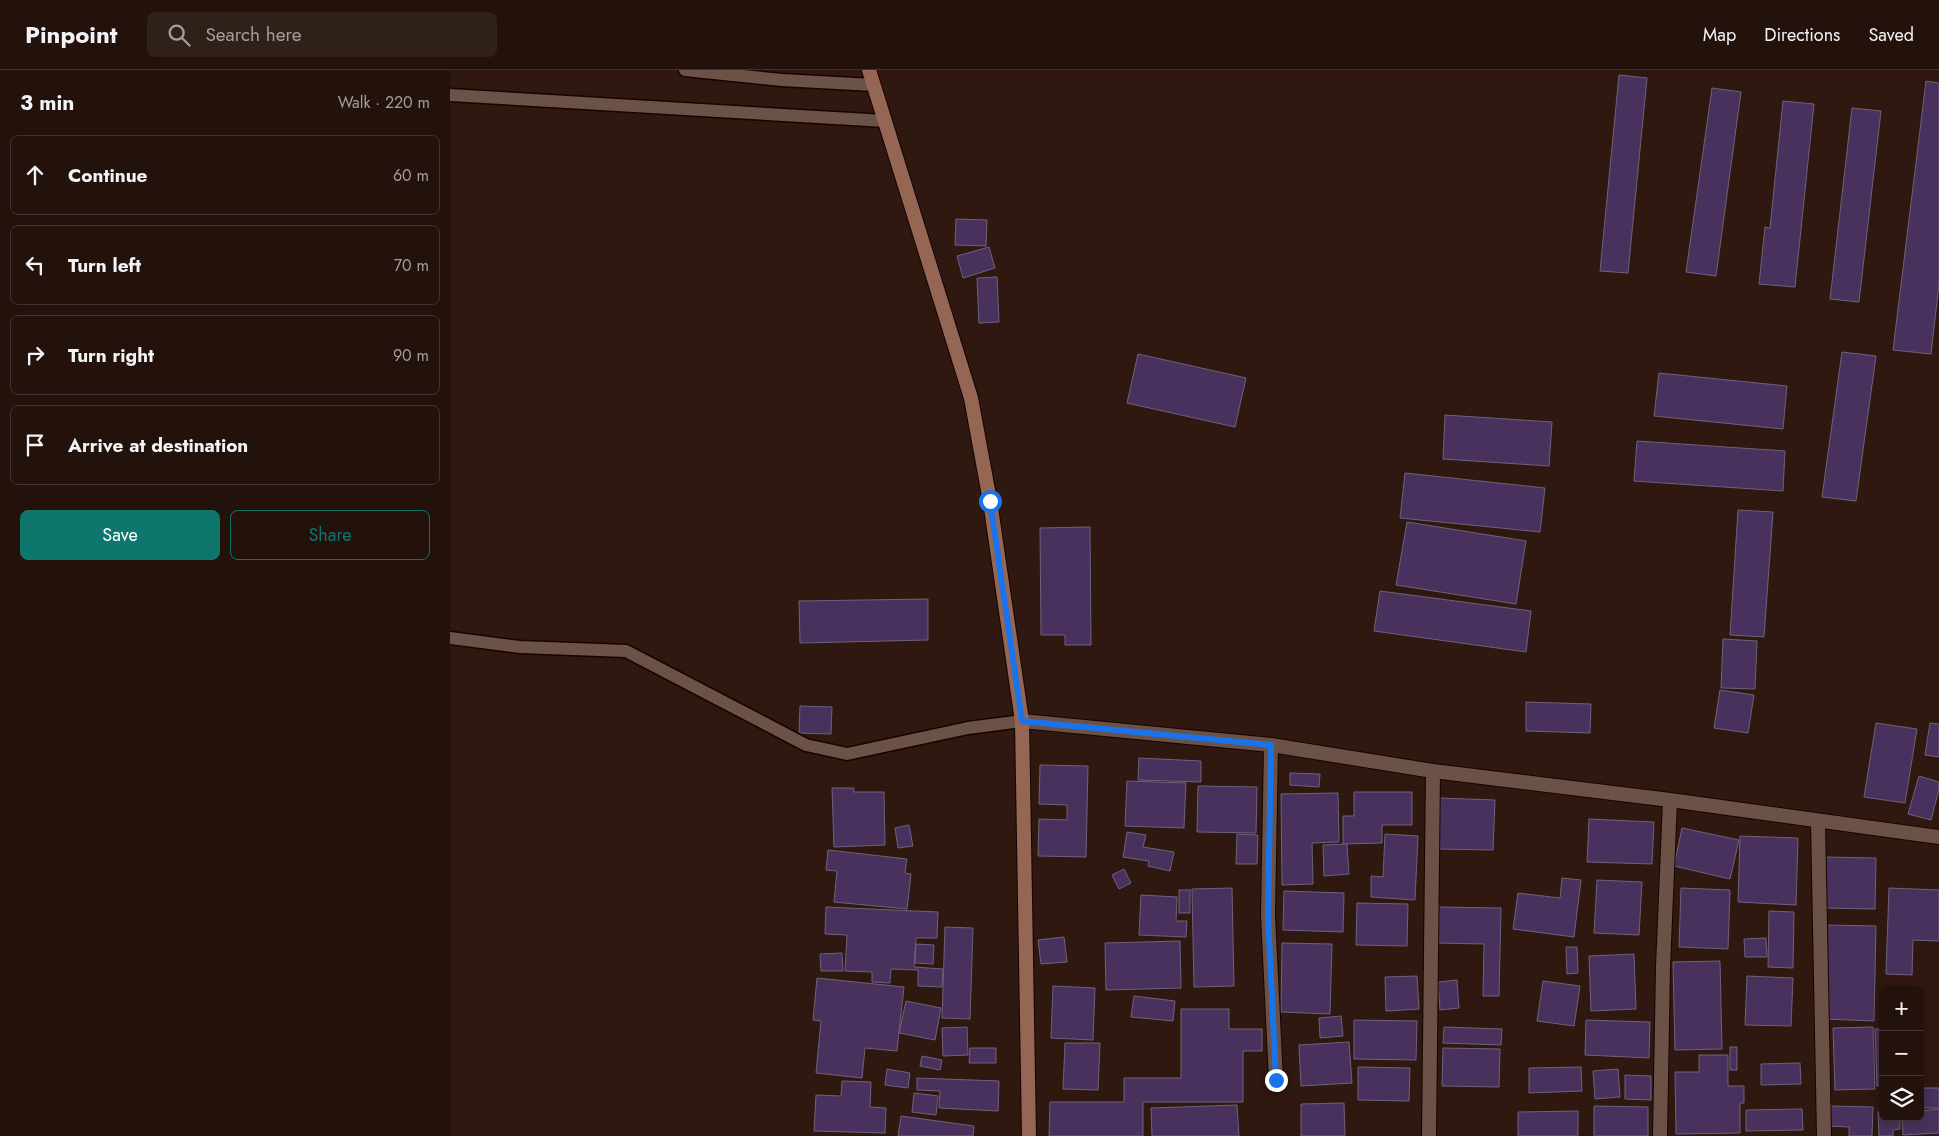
<!DOCTYPE html>
<meta charset="utf-8">
<style>
:root{--surface:#23120c;--page:#2f201a;--text:#f1f3f6;--muted:#a39e9d;--line:#40322d;--accent:#0f766e}
body{margin:0;font-family:Jost,sans-serif;background:var(--page);color:var(--text)}
.controls{position:absolute;right:15px;bottom:15px;display:grid;overflow:hidden;border-radius:8px;box-shadow:0 2px 12px #0003}
.controls button{width:45px;height:45px;display:grid;place-items:center;padding:0;border:0;border-bottom:1px solid var(--line);background:var(--surface);color:var(--text);font:25px sans-serif}
.stop{position:absolute;width:15px;height:15px;margin:-11px;border:4px solid #1a73e8;border-radius:50%;background:#fff}
.stop.end{background:#1a73e8;border-color:#fff;box-shadow:0 1px 5px #0008}
.list{margin:0;padding:0;list-style:none}
h2{display:flex;justify-content:space-between;align-items:center;height:65px;margin:0;padding:0 20px;font-size:21px}
h2 small{font-size:16px;font-weight:400;color:var(--muted)}
.list li{display:grid;grid-template-columns:32px 1fr auto;gap:15px;align-items:center;box-sizing:border-box;height:80px;margin:0 10px 10px;padding:0 10px;border:1px solid var(--line);border-radius:8px}
.list b{display:block;font-size:19px;white-space:nowrap}
.list em{font-size:16px;font-style:normal;color:var(--muted)}
.actions{display:flex;gap:10px;padding:15px 20px}
.actions a{flex:1;padding:11px 0;border:1px solid var(--accent);border-radius:8px;text-align:center;font-size:18px;color:var(--accent)}
.actions .main{background:var(--accent);color:#fff}
.icon{flex:none;width:28px;height:28px;fill:none;stroke:currentColor;stroke-width:2;stroke-linecap:round;stroke-linejoin:round}
.map{position:relative;flex:none;width:1489px;height:1066px;overflow:hidden}
header{display:flex;align-items:center;gap:30px;box-sizing:border-box;height:70px;padding:0 25px;background:var(--surface);border-bottom:1px solid var(--line)}
header strong{font-size:24px}
nav{display:flex;gap:28px;margin-inline-start:auto;font-size:18px}
.search{width:350px;height:45px;background:var(--page);display:flex;align-items:center;gap:12px;box-sizing:border-box;padding:0 18px;border-radius:8px;color:var(--muted);font-size:19px}
main{display:flex}
aside{flex:1;background:var(--surface)}
.map>svg:first-child{display:block}
.building{fill:#48325d;stroke:#6e627a}
.lines{fill:none;stroke-linecap:round;stroke-linejoin:round}
.service-casing{stroke:#160400;stroke-width:15}
.minor-casing{stroke:#160400;stroke-width:16}
.secondary-casing{stroke:#160400;stroke-width:16}
.service{stroke:#6c5147;stroke-width:12}
.minor{stroke:#6c5147;stroke-width:14}
.secondary{stroke:#966655;stroke-width:14}
.route{stroke:#1a73e8;stroke-width:6}
</style>
<header>
<strong>Pinpoint</strong>
<div class="search"><svg class="icon" aria-label="search" viewBox="0 0 24 24"><circle cx="10" cy="10" r="6"/><path d="M15 15l6 6"/></svg>Search here</div>
<nav><a>Map</a><a>Directions</a><a>Saved</a></nav>
</header>
<main>
<aside>
<h2>3 min<small>Walk · 220 m</small></h2>
<ul class="list">
<li><svg class="icon" aria-label="ahead" viewBox="0 0 24 24"><path d="M12 20V5M6 11l6-6 6 6"/></svg><div><b>Continue</b></div><em>60 m</em></li>
<li><svg class="icon" aria-label="left" viewBox="0 0 24 24"><path d="M17 20v-9H6M10 6l-5 5 5 5"/></svg><div><b>Turn left</b></div><em>70 m</em></li>
<li><svg class="icon" aria-label="right" viewBox="0 0 24 24"><path d="M7 20v-9h11M14 6l5 5-5 5"/></svg><div><b>Turn right</b></div><em>90 m</em></li>
<li><svg class="icon" aria-label="arrive" viewBox="0 0 24 24"><path d="M6 21V4h12l-3 4 3 4H6"/></svg><div><b>Arrive at destination</b></div></li>
</ul>
<div class="actions"><a class="main">Save</a><a>Share</a></div>
</aside>
<div class="map">
<svg width="1489" height="1066" viewBox="0 0 1489 1066">
<rect width="100%" height="100%" fill="#2f1810"/>
<g class="building">
<path d="M1169,5L1197,8L1178,203L1150,201Z"/>
<path d="M1476,11L1489,13V214L1481,284L1443,280Z"/>
<path d="M1262,18L1291,22L1266,206L1236,202Z"/>
<path d="M1333,31L1364,34L1345,217L1309,214L1315,157L1320,158Z"/>
<path d="M1402,38L1431,41L1409,232L1380,229Z"/>
<path d="M506,149L537,150L536,176L505,175Z"/>
<path d="M539,177L545,198L513,208L507,186Z"/>
<path d="M547,207L549,252L529,253L527,208Z"/>
<path d="M1392,282L1426,286L1406,431L1372,427Z"/>
<path d="M688,284L796,308L785,357L677,333Z"/>
<path d="M1209,303L1337,316L1333,359L1204,346Z"/>
<path d="M995,345L1102,352L1099,396L993,389Z"/>
<path d="M1187,371L1335,381L1333,421L1184,411Z"/>
<path d="M955,403L1095,418L1090,462L950,448Z"/>
<path d="M1288,440L1323,442L1314,567L1280,565Z"/>
<path d="M957,452L1076,471L1066,534L946,515Z"/>
<path d="M640,457L641,575H615V565H591L590,458Z"/>
<path d="M930,521L1081,541L1076,582L924,561Z"/>
<path d="M478,529V570L350,573L349,531Z"/>
<path d="M1273,569L1307,571L1305,619L1271,618Z"/>
<path d="M1270,620L1304,625L1298,663L1264,658Z"/>
<path d="M1076,632L1141,634L1140,663L1076,661Z"/>
<path d="M350,636L382,637L381,664L349,663Z"/>
<path d="M1426,653L1467,659L1455,733L1414,727Z"/>
<path d="M1480,653L1489,654V687L1475,685Z"/>
<path d="M689,688L751,691V712L688,710Z"/>
<path d="M590,695L638,696L636,787L588,786L589,749L617,750V735L589,734Z"/>
<path d="M840,703L870,704L869,717L840,715Z"/>
<path d="M1469,706L1489,712V719L1481,750L1458,744Z"/>
<path d="M677,711L736,713L734,758L675,756Z"/>
<path d="M748,716L807,717L806,763L747,762Z"/>
<path d="M382,718H404V722H434L435,775L384,777Z"/>
<path d="M904,722H962V755H932V773L893,774V746H904Z"/>
<path d="M888,723L889,772L862,773L863,814L832,815L831,724Z"/>
<path d="M990,728L1045,730L1043,780L988,779Z"/>
<path d="M1139,749L1204,752L1202,794L1137,792Z"/>
<path d="M459,755L463,776L448,778L445,758Z"/>
<path d="M1232,758L1289,770L1280,809L1224,796Z"/>
<path d="M677,762L696,765L693,777L724,782L720,801L698,796L699,791L673,787Z"/>
<path d="M787,764L808,765L807,794H786Z"/>
<path d="M935,764L968,766L965,830L921,827V806L933,807Z"/>
<path d="M1290,766L1348,768L1346,835L1288,832Z"/>
<path d="M897,774L899,804L874,806L873,775Z"/>
<path d="M378,780L457,789L455,803L461,804L457,839L384,832L387,801L376,800Z"/>
<path d="M1375,787L1426,788L1425,839L1374,838Z"/>
<path d="M674,799L681,813L669,819L662,805Z"/>
<path d="M1112,808L1131,810L1124,867L1063,859L1068,823L1110,828Z"/>
<path d="M1147,810L1192,812L1189,865L1144,863Z"/>
<path d="M782,818L784,916L744,917L742,819Z"/>
<path d="M1231,818L1280,820L1278,879L1229,877Z"/>
<path d="M1439,818L1489,820V871L1463,870L1462,905L1436,904Z"/>
<rect x="729" y="820" width="11" height="23"/>
<path d="M834,821L894,823L893,862L833,860Z"/>
<path d="M691,825L727,827L726,851H737L736,867L689,865Z"/>
<path d="M907,833L958,834L957,876L906,875Z"/>
<path d="M376,837L488,842L487,868H466L464,897L493,899L492,917L468,916V900L441,899L440,913L422,912V902L395,901L397,865L375,864Z"/>
<path d="M987,837L1051,838L1049,926H1033L1034,874L986,873Z"/>
<path d="M1319,841L1344,842L1343,898L1318,897Z"/>
<path d="M1377,855L1426,856L1424,951L1375,949Z"/>
<path d="M495,857L523,858L520,949L492,948Z"/>
<path d="M614,867L617,892L591,894L588,870Z"/>
<path d="M1316,868L1317,887H1295L1294,869Z"/>
<path d="M730,871L731,918L656,920L655,873Z"/>
<path d="M832,873L882,874L880,944L831,942Z"/>
<path d="M466,874L484,875L483,894L465,893Z"/>
<path d="M1116,877H1127L1128,903L1117,904Z"/>
<path d="M392,883L393,901H371L370,884Z"/>
<path d="M1184,884L1186,939L1141,941L1139,886Z"/>
<path d="M1270,891L1272,979L1225,980L1223,892Z"/>
<path d="M967,906L969,939L936,941L935,907Z"/>
<path d="M1297,906L1343,908L1341,956L1295,955Z"/>
<path d="M367,908L454,917L447,981L415,978L412,1008L366,1003L371,951L363,950Z"/>
<path d="M1007,910L1009,938L990,940L988,912Z"/>
<path d="M1093,911L1130,916L1124,956L1087,951Z"/>
<path d="M603,916L645,918L643,970L601,968Z"/>
<path d="M684,926L725,931L723,951L681,947Z"/>
<path d="M456,931L491,938L485,970L449,963Z"/>
<path d="M731,939H779V959H812V981H793V1032H693V1066H599L600,1032H674V1008H731Z"/>
<path d="M891,946L893,966L870,968L869,948Z"/>
<path d="M904,950L967,951L966,990L904,989Z"/>
<path d="M1136,950L1200,952L1199,988L1135,985Z"/>
<path d="M517,957L518,985L493,986L492,958Z"/>
<path d="M994,957L1052,959L1051,975L993,973Z"/>
<path d="M1423,957L1425,1019L1385,1020L1383,958Z"/>
<path d="M1425,959H1433V1015L1427,1016Z"/>
<path d="M899,972L902,1013L851,1016L849,975Z"/>
<path d="M615,973H650L648,1020L613,1019Z"/>
<rect x="1280" y="977" width="7" height="23"/>
<path d="M520,978H546V993H519Z"/>
<path d="M993,978L1050,979L1049,1017L992,1016Z"/>
<path d="M1249,985H1278V1016H1294V1033H1290V1063L1226,1064L1225,1002H1249Z"/>
<path d="M472,986L492,990L490,1000L470,996Z"/>
<path d="M1350,993L1351,1014L1311,1015V994Z"/>
<path d="M908,997L960,998L959,1031L908,1030Z"/>
<path d="M1131,997L1132,1021L1079,1023V998Z"/>
<path d="M437,999L460,1003L458,1018L435,1015Z"/>
<path d="M1168,999L1170,1027L1145,1029L1143,1001Z"/>
<path d="M1175,1005L1201,1006V1030L1175,1029Z"/>
<path d="M467,1008L549,1011L548,1041L489,1038L490,1021L467,1020Z"/>
<path d="M392,1011L421,1012L420,1037L436,1038L435,1063L364,1061L366,1025L391,1026Z"/>
<rect x="1470" y="1018" width="19" height="20"/>
<path d="M464,1023L488,1026L486,1045L462,1042Z"/>
<path d="M894,1033L895,1066H851V1034Z"/>
<path d="M787,1035L789,1066H702L701,1038Z"/>
<path d="M1144,1036L1198,1037V1066H1144Z"/>
<path d="M1379,1036L1423,1037L1422,1066H1399V1057L1378,1056Z"/>
<path d="M1352,1039L1353,1060L1296,1061V1040Z"/>
<path d="M1489,1039V1063L1453,1065L1452,1047H1470V1041Z"/>
<path d="M1128,1041V1066H1068V1042Z"/>
<path d="M1428,1042H1433V1047H1450V1059L1443,1060V1066H1429Z"/>
<path d="M451,1046L524,1056L523,1066H448Z"/>
</g>
<g class="lines">
<defs>
<g id="service">
<path d="M235,0L332,10L423,15"/>
<path d="M0,25L435,51"/>
<path d="M0,568L70,577L176,581L356,675L397,684L518,658L572,651"/>
</g>
<g id="minor">
<path d="M572,651L821,675L983,701L1220,730L1489,767"/>
<path d="M821,675L818,845L826,1010"/>
<path d="M1368,751L1374,1066"/>
<path d="M979,1066L983,701"/>
<path d="M1210,1066L1213,897L1220,730"/>
</g>
<path id="secondary" d="M419,0L521,328L540,431L572,651L579,1066"/>
</defs>
<use href="#service" class="service-casing"/>
<use href="#minor" class="minor-casing"/>
<use href="#secondary" class="secondary-casing"/>
<use href="#service" class="service"/>
<use href="#minor" class="minor"/>
<use href="#secondary" class="secondary"/>
</g>
<g class="lines">
<path class="route" d="M540,431L572,651L821,675L818,845L826,1010"/>
</g>
</svg>
<div class="controls">
<button>+</button>
<button>−</button>
<button><svg class="icon" aria-label="layers" viewBox="0 0 24 24"><path d="M12 4l9 5-9 5-9-5zM3 14l9 5 9-5"/></svg></button>
</div>
<div class="stop" style="left:540px;top:431px"></div>
<div class="stop end" style="left:826px;top:1010px"></div>
</div>
</main>
